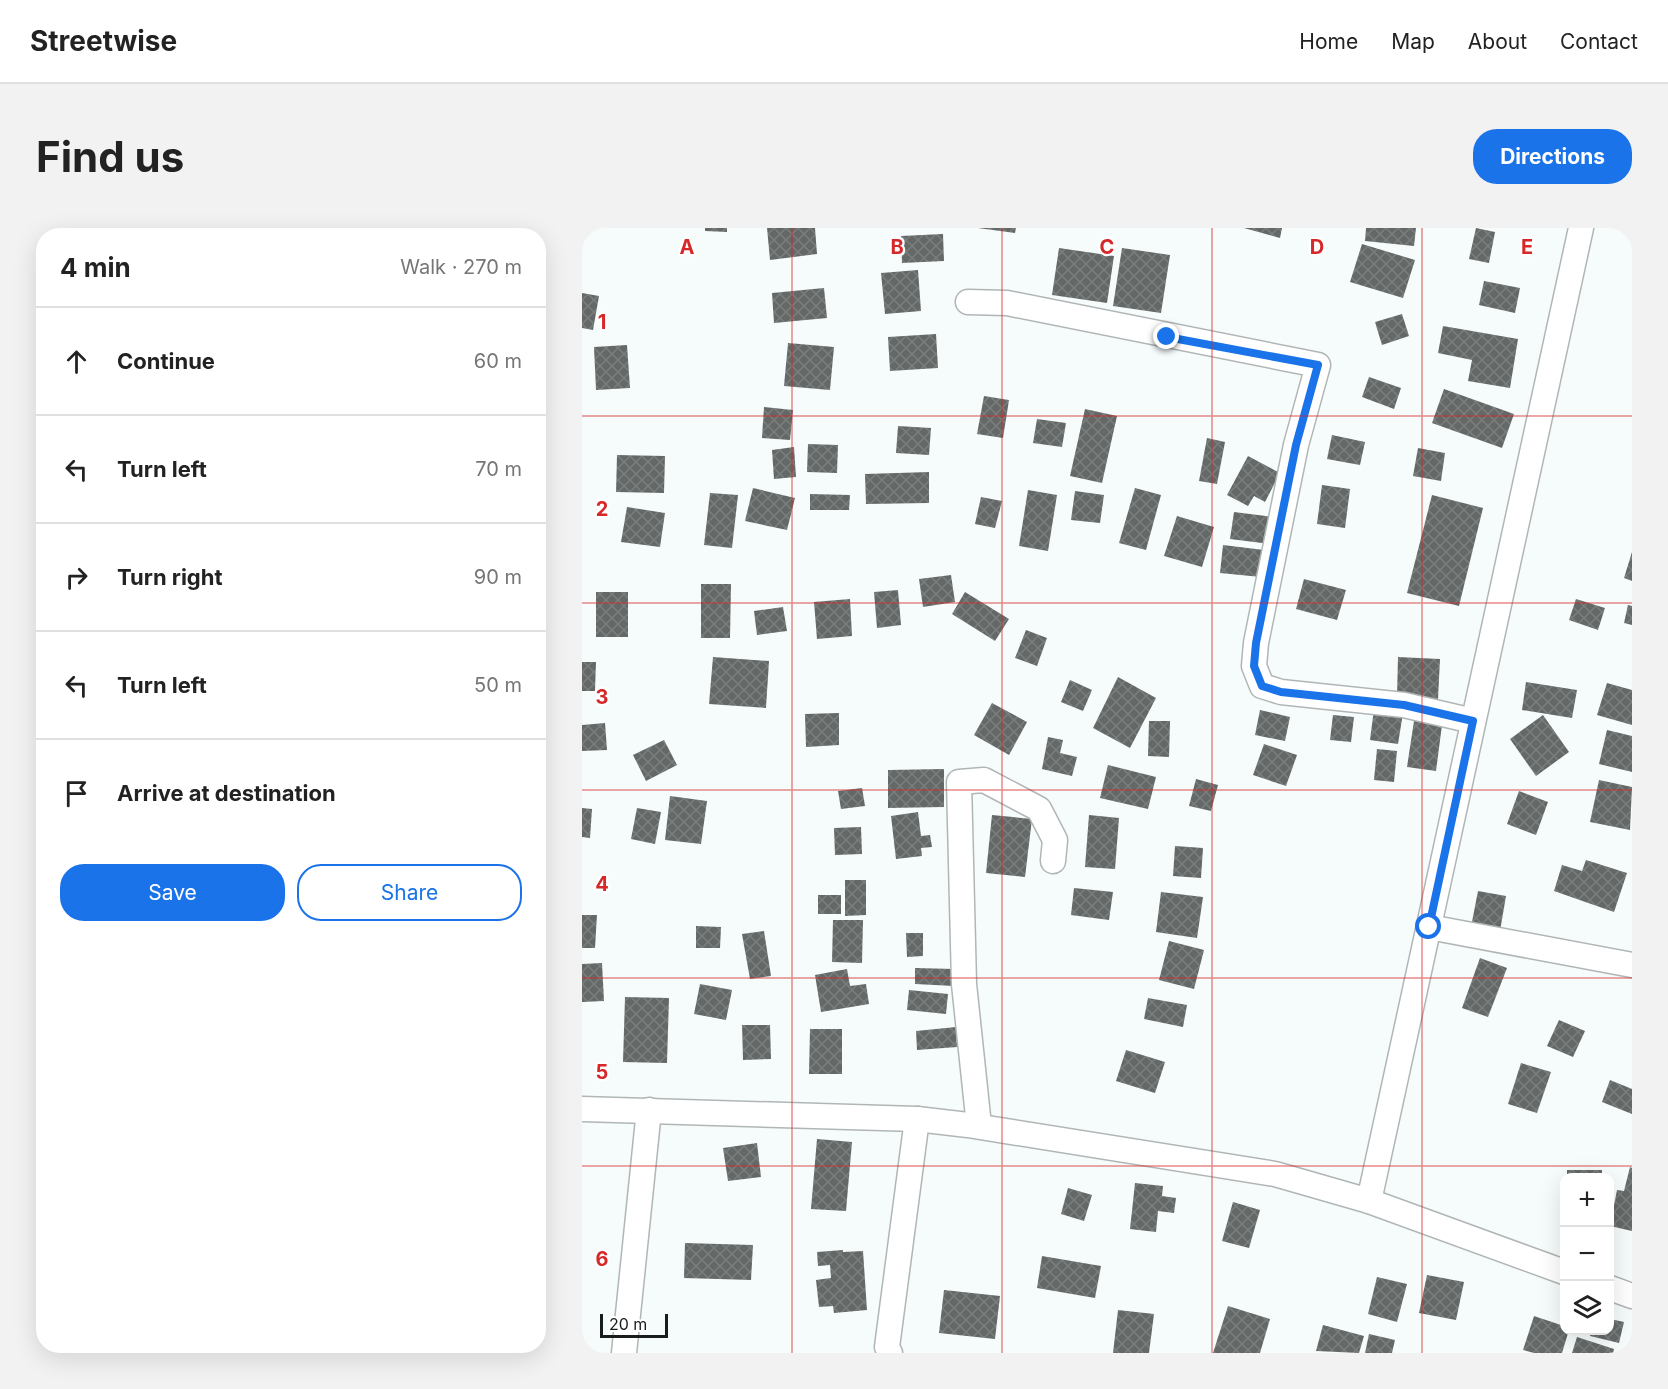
<!DOCTYPE html>
<meta charset="utf-8">
<style>
:root{--surface:#fff;--page:#f2f2f2;--text:#222;--muted:#767676;--line:#e0e0e0;--accent:#1a73e8}
body{margin:0;font-family:Inter,sans-serif;background:var(--page);color:var(--text)}
.controls{position:absolute;right:18px;bottom:18px;display:grid;overflow:hidden;border-radius:12px;box-shadow:0 6px 24px #0002}
.controls button{width:54px;height:54px;display:grid;place-items:center;padding:0;border:0;border-bottom:2px solid var(--line);background:var(--surface);color:var(--text);font:30px sans-serif}
.scale{position:absolute;left:18px;bottom:15px;width:68px;box-sizing:border-box;padding-left:6px;border:3px solid #1b1d1d;border-top:0;font-size:16px;line-height:21px;white-space:nowrap;color:#1b1d1d;-webkit-text-stroke:4px #fff;paint-order:stroke}
.stop{position:absolute;width:18px;height:18px;margin:-14px;border:4px solid #1a73e8;border-radius:50%;background:#fff}
.stop.end{background:#1a73e8;border-color:#fff;box-shadow:0 2px 6px #0008}
.list{margin:0;padding:0;list-style:none}
h2{display:flex;justify-content:space-between;align-items:center;height:78px;margin:0;padding:0 24px;font-size:26px}
h2 small{font-size:20px;font-weight:400;color:var(--muted)}
.list li{display:grid;grid-template-columns:39px 1fr auto;gap:18px;align-items:center;box-sizing:border-box;height:108px;padding:0 24px;border-top:2px solid var(--line)}
.list b{display:block;font-size:22px;white-space:nowrap}
.list em{font-size:20px;font-style:normal;color:var(--muted)}
.actions{display:flex;gap:12px;padding:18px 24px}
.actions a{flex:1;padding:14px 0;border:2px solid var(--accent);border-radius:24px;text-align:center;font-size:21px;color:var(--accent)}
.actions .main{background:var(--accent);color:#fff}
.icon{flex:none;width:33px;height:33px;fill:none;stroke:currentColor;stroke-width:2;stroke-linecap:round;stroke-linejoin:round}
.map{position:relative;flex:none;width:1050px;height:1125px;overflow:hidden;border-radius:24px}
header{display:flex;align-items:center;gap:36px;box-sizing:border-box;height:84px;padding:0 30px;background:var(--surface);border-bottom:2px solid var(--line)}
header strong{font-size:28px}
nav{display:flex;gap:33px;margin-inline-start:auto;font-size:21px}
.intro{display:flex;align-items:center;justify-content:space-between;box-sizing:border-box;height:144px;padding:0 36px}
h1{margin:0;font-size:42px}
.button{padding:15px 27px;border-radius:24px;background:var(--accent);color:#fff;font-size:21px;font-weight:700}
main{display:flex;gap:36px;padding:0 36px}
aside{flex:1;background:var(--surface);border-radius:24px;box-shadow:0 6px 24px #0002}
.map>svg:first-child{display:block}
.building{fill:url(#building-cross-hatch)}
.lines{fill:none;stroke-linecap:round;stroke-linejoin:round}
.minor-casing{stroke:#b0b6b6;stroke-width:27}
.minor{stroke:#fff;stroke-width:24}
.route{stroke:#1a73e8;stroke-width:8}
.grid{fill:none;stroke:#d62828;stroke-width:1.5;stroke-opacity:0.55}
.grid-label{font-size:20px;text-anchor:middle;font-weight:bold;fill:#d62828;stroke:#fff;stroke-width:4.5;stroke-linejoin:round;paint-order:stroke}
</style>
<header>
<strong>Streetwise</strong>
<nav><a>Home</a><a>Map</a><a>About</a><a>Contact</a></nav>
</header>
<div class="intro"><h1>Find us</h1><a class="button">Directions</a></div>
<main>
<aside>
<h2>4 min<small>Walk · 270 m</small></h2>
<ul class="list">
<li><svg class="icon" aria-label="ahead" viewBox="0 0 24 24"><path d="M12 20V5M6 11l6-6 6 6"/></svg><div><b>Continue</b></div><em>60 m</em></li>
<li><svg class="icon" aria-label="left" viewBox="0 0 24 24"><path d="M17 20v-9H6M10 6l-5 5 5 5"/></svg><div><b>Turn left</b></div><em>70 m</em></li>
<li><svg class="icon" aria-label="right" viewBox="0 0 24 24"><path d="M7 20v-9h11M14 6l5 5-5 5"/></svg><div><b>Turn right</b></div><em>90 m</em></li>
<li><svg class="icon" aria-label="left" viewBox="0 0 24 24"><path d="M17 20v-9H6M10 6l-5 5 5 5"/></svg><div><b>Turn left</b></div><em>50 m</em></li>
<li><svg class="icon" aria-label="arrive" viewBox="0 0 24 24"><path d="M6 21V4h12l-3 4 3 4H6"/></svg><div><b>Arrive at destination</b></div></li>
</ul>
<div class="actions"><a class="main">Save</a><a>Share</a></div>
</aside>
<div class="map">
<svg width="1050" height="1125" viewBox="0 0 1050 1125">
<defs>
<pattern id="building-cross-hatch" width="8" height="8" patternUnits="userSpaceOnUse" patternTransform="scale(1.5)"><rect width="8" height="8" fill="#646968"/><path d="M0 0l8 8M0 8l8-8" fill="none" stroke="#7a7e7d"/></pattern>
</defs>
<rect width="100%" height="100%" fill="#f6fcfc"/>
<g class="building">
<path d="M123,0H145V4L123,3Z"/>
<path d="M185,0H233L235,26L188,32Z"/>
<path d="M396,0H434L433,5Z"/>
<path d="M662,0H700L698,10Z"/>
<path d="M784,0H834L832,18L783,13Z"/>
<path d="M894,0L913,4L907,35L887,31Z"/>
<path d="M361,6L362,33L320,35L319,8Z"/>
<path d="M780,16L833,32L821,70L768,54Z"/>
<path d="M477,20L532,28L525,75L470,67Z"/>
<path d="M540,20L588,27L579,85L531,78Z"/>
<path d="M336,42L339,83L303,86L299,45Z"/>
<path d="M902,53L938,60L933,85L897,77Z"/>
<path d="M242,60L245,90L192,95L190,65Z"/>
<path d="M0,65L17,68L11,102L0,100Z"/>
<path d="M820,86L827,108L800,117L793,94Z"/>
<path d="M861,98L936,111L928,160L886,153L890,132L856,125Z"/>
<path d="M354,106L356,140L308,143L306,109Z"/>
<path d="M206,115L252,119L248,162L202,158Z"/>
<path d="M45,117L48,160L14,162L12,119Z"/>
<path d="M787,149L819,160L812,181L780,169Z"/>
<path d="M862,161L932,186L920,220L850,195Z"/>
<path d="M402,168L427,172L421,210L395,206Z"/>
<path d="M182,179L211,182L208,212L180,210Z"/>
<path d="M503,181L535,188L520,255L488,248Z"/>
<path d="M455,191L484,195L480,219L451,215Z"/>
<path d="M316,198L349,200L347,227L314,225Z"/>
<path d="M750,207L783,214L778,237L745,231Z"/>
<path d="M625,210L643,214L635,256L617,253Z"/>
<path d="M226,216L256,217L255,245L225,244Z"/>
<path d="M212,219L214,249L192,251L190,222Z"/>
<path d="M836,220L863,225L859,253L831,248Z"/>
<path d="M35,227L83,228L82,265L34,264Z"/>
<path d="M666,228L698,245L683,274L672,268L666,278L645,267Z"/>
<path d="M347,244V275L284,276L283,246Z"/>
<path d="M740,257L768,261L763,300L735,296Z"/>
<path d="M171,260L213,270L205,302L163,293Z"/>
<path d="M553,260L579,267L564,322L537,315Z"/>
<path d="M446,262L475,267L466,323L437,318Z"/>
<path d="M493,263L522,267L518,295L489,292Z"/>
<path d="M128,265L156,267L150,320L122,317Z"/>
<path d="M228,266L268,267L267,282H228Z"/>
<path d="M850,267L901,280L877,378L825,365Z"/>
<path d="M399,269L420,273L413,300L393,296Z"/>
<path d="M45,279L83,285L78,319L39,314Z"/>
<path d="M652,284L691,289L688,316L648,311Z"/>
<path d="M595,288L632,299L620,339L582,328Z"/>
<path d="M641,317L682,322L679,349L638,345Z"/>
<path d="M1050,324V353L1042,350Z"/>
<path d="M369,347L373,374L341,379L337,351Z"/>
<path d="M722,351L764,362L755,392L714,381Z"/>
<path d="M119,356H149L148,410H119Z"/>
<path d="M316,362L319,397L295,400L292,364Z"/>
<rect x="14" y="364" width="32" height="45"/>
<path d="M383,364L427,391L413,413L370,386Z"/>
<path d="M268,371L270,408L235,411L232,374Z"/>
<path d="M994,371L1023,380L1016,402L987,392Z"/>
<path d="M1046,377L1050,378V397L1042,395Z"/>
<path d="M201,379L205,403L175,407L172,383Z"/>
<path d="M444,402L465,410L455,438L433,430Z"/>
<path d="M131,429L187,433L184,480L127,476Z"/>
<path d="M816,429L858,431L856,471L815,469Z"/>
<path d="M0,434H14L13,463H0Z"/>
<path d="M536,449L574,470L548,520L511,500Z"/>
<path d="M488,452L510,462L501,483L479,474Z"/>
<path d="M944,454L995,462L990,490L940,482Z"/>
<path d="M1025,455L1050,462V497L1015,487Z"/>
<path d="M410,475L445,494L427,527L392,507Z"/>
<path d="M792,481L821,485L816,516L788,512Z"/>
<path d="M678,482L708,489L703,513L673,507Z"/>
<path d="M257,485V517L224,519L223,486Z"/>
<path d="M751,487L772,489L769,514L748,512Z"/>
<path d="M961,487L987,524L954,548L928,511Z"/>
<path d="M567,493H588L587,529L566,528Z"/>
<path d="M832,493L860,497L854,543L825,539Z"/>
<path d="M23,495L25,522L0,523V497Z"/>
<path d="M1025,502L1050,508V544L1017,536Z"/>
<path d="M466,509L481,512L478,525L495,529L490,548L460,541Z"/>
<path d="M82,512L95,537L64,553L51,527Z"/>
<path d="M682,516L715,527L704,558L671,547Z"/>
<path d="M795,521L815,523L812,554L792,552Z"/>
<path d="M526,537L574,549L566,581L518,570Z"/>
<path d="M362,541V579L306,580V542Z"/>
<path d="M614,551L636,557L629,583L607,578Z"/>
<path d="M1017,552L1050,559L1048,602L1008,594Z"/>
<path d="M280,560L283,578L259,581L256,563Z"/>
<path d="M937,563L966,574L954,607L925,596Z"/>
<path d="M88,568L125,573L119,616L83,612Z"/>
<path d="M0,580L10,581L8,610L0,609Z"/>
<path d="M55,580L79,584L73,616L49,611Z"/>
<path d="M336,584L339,608L348,607L350,619L339,620L340,628L314,631L309,588Z"/>
<path d="M410,587L450,591L443,649L404,645Z"/>
<path d="M507,587L537,590L533,641L503,639Z"/>
<path d="M279,599L280,626L253,627L252,600Z"/>
<path d="M593,618L621,620L619,650L591,648Z"/>
<path d="M1004,632L1045,645L1032,684L972,663L980,637L1000,643Z"/>
<path d="M263,652H284V687L263,688Z"/>
<path d="M492,660L531,664L527,692L489,687Z"/>
<path d="M896,663L924,668L918,703L889,699Z"/>
<path d="M579,664L621,669L615,710L574,704Z"/>
<rect x="236" y="667" width="23" height="19"/>
<path d="M0,687H15L13,720H0Z"/>
<path d="M251,692H281L280,735L250,734Z"/>
<path d="M114,698L139,699L138,720H114Z"/>
<path d="M182,703L189,748L168,751L160,706Z"/>
<path d="M324,705H341V728L325,729Z"/>
<path d="M587,713L622,722L612,761L577,752Z"/>
<path d="M898,730L925,740L906,789L880,780Z"/>
<path d="M20,735L22,773L0,774V736Z"/>
<path d="M333,740L373,741L372,758L333,756Z"/>
<path d="M265,741L268,758L284,756L287,776L239,784L233,747Z"/>
<path d="M118,756L150,762L144,792L112,786Z"/>
<path d="M327,762L366,766L364,786L325,782Z"/>
<path d="M43,769L87,770L85,835L41,834Z"/>
<path d="M566,770L605,777L601,799L562,791Z"/>
<path d="M977,792L1003,803L991,829L965,818Z"/>
<path d="M160,797H188L189,831L161,832Z"/>
<path d="M374,799L375,819L335,822L334,803Z"/>
<path d="M228,801H260V846H227Z"/>
<path d="M544,822L583,834L573,865L534,853Z"/>
<path d="M939,835L969,844L955,885L926,876Z"/>
<path d="M1028,852L1050,861V886L1020,874Z"/>
<path d="M235,911L270,914L264,983L229,981Z"/>
<path d="M175,915L179,949L146,953L141,920Z"/>
<path d="M1048,939L1050,940V1003L1028,998L1035,962L1042,963Z"/>
<rect x="985" y="942" width="35" height="8"/>
<path d="M553,955L581,958L580,968L594,970L592,985L576,983L574,1004L548,1001Z"/>
<path d="M486,960L510,967L502,993L479,986Z"/>
<path d="M651,974L678,982L667,1020L640,1013Z"/>
<path d="M103,1015L171,1017L169,1052L102,1050Z"/>
<path d="M261,1022V1024L281,1023L285,1082L252,1085L251,1078L237,1079L234,1052L249,1050L248,1037L236,1038L235,1024Z"/>
<path d="M460,1028L519,1038L513,1070L455,1060Z"/>
<path d="M845,1047L882,1054L874,1092L837,1085Z"/>
<path d="M795,1049L825,1056L815,1094L786,1086Z"/>
<path d="M362,1062L418,1068L413,1111L357,1105Z"/>
<path d="M646,1078L688,1091L678,1125H631Z"/>
<path d="M536,1082L572,1086L567,1125H531Z"/>
<path d="M952,1088L982,1098V1102H987L980,1125H952L941,1122Z"/>
<path d="M1028,1091L1042,1094L1037,1115L1008,1108L1009,1102H1028Z"/>
<path d="M741,1097L782,1108L777,1125L734,1123Z"/>
<path d="M787,1106L813,1112L810,1125H783Z"/>
<path d="M995,1109L1032,1121L1031,1125H990Z"/>
</g>
<g class="lines">
<defs>
<g id="minor">
<path d="M386,74L425,75L736,137L714,217L674,415L672,438L680,458L699,464L822,477L891,493"/>
<path d="M847,699L1050,737"/>
<path d="M0,881L335,891L386,897L693,946L787,973L982,1044"/>
<path d="M397,898L382,756L377,554L402,552L457,581L473,612L471,633"/>
<path d="M787,973L999,0"/>
<path d="M1028,1060L1050,1068"/>
<path d="M42,1125L67,882"/>
<path d="M308,1125L305,1119L335,891"/>
</g>
</defs>
<use href="#minor" class="minor-casing"/>
<use href="#minor" class="minor"/>
</g>
<g class="lines">
<path class="route" d="M585,109L736,137L714,217L674,415L672,438L680,458L699,464L822,477L891,493L847,699"/>
</g>
<path class="grid" d="M210,0V1125M420,0V1125M630,0V1125M840,0V1125M0,188H1050M0,375H1050M0,562H1050M0,750H1050M0,938H1050"/>
<g class="grid-label">
<text x="105" y="26">A</text>
<text x="315" y="26">B</text>
<text x="525" y="26">C</text>
<text x="735" y="26">D</text>
<text x="945" y="26">E</text>
<text x="20" y="101">1</text>
<text x="20" y="288">2</text>
<text x="20" y="476">3</text>
<text x="20" y="663">4</text>
<text x="20" y="851">5</text>
<text x="20" y="1038">6</text>
</g>
</svg>
<div class="controls">
<button>+</button>
<button>−</button>
<button><svg class="icon" aria-label="layers" viewBox="0 0 24 24"><path d="M12 4l9 5-9 5-9-5zM3 14l9 5 9-5"/></svg></button>
</div>
<div class="scale">20 m</div>
<div class="stop" style="left:847px;top:699px"></div>
<div class="stop end" style="left:585px;top:109px"></div>
</div>
</main>
